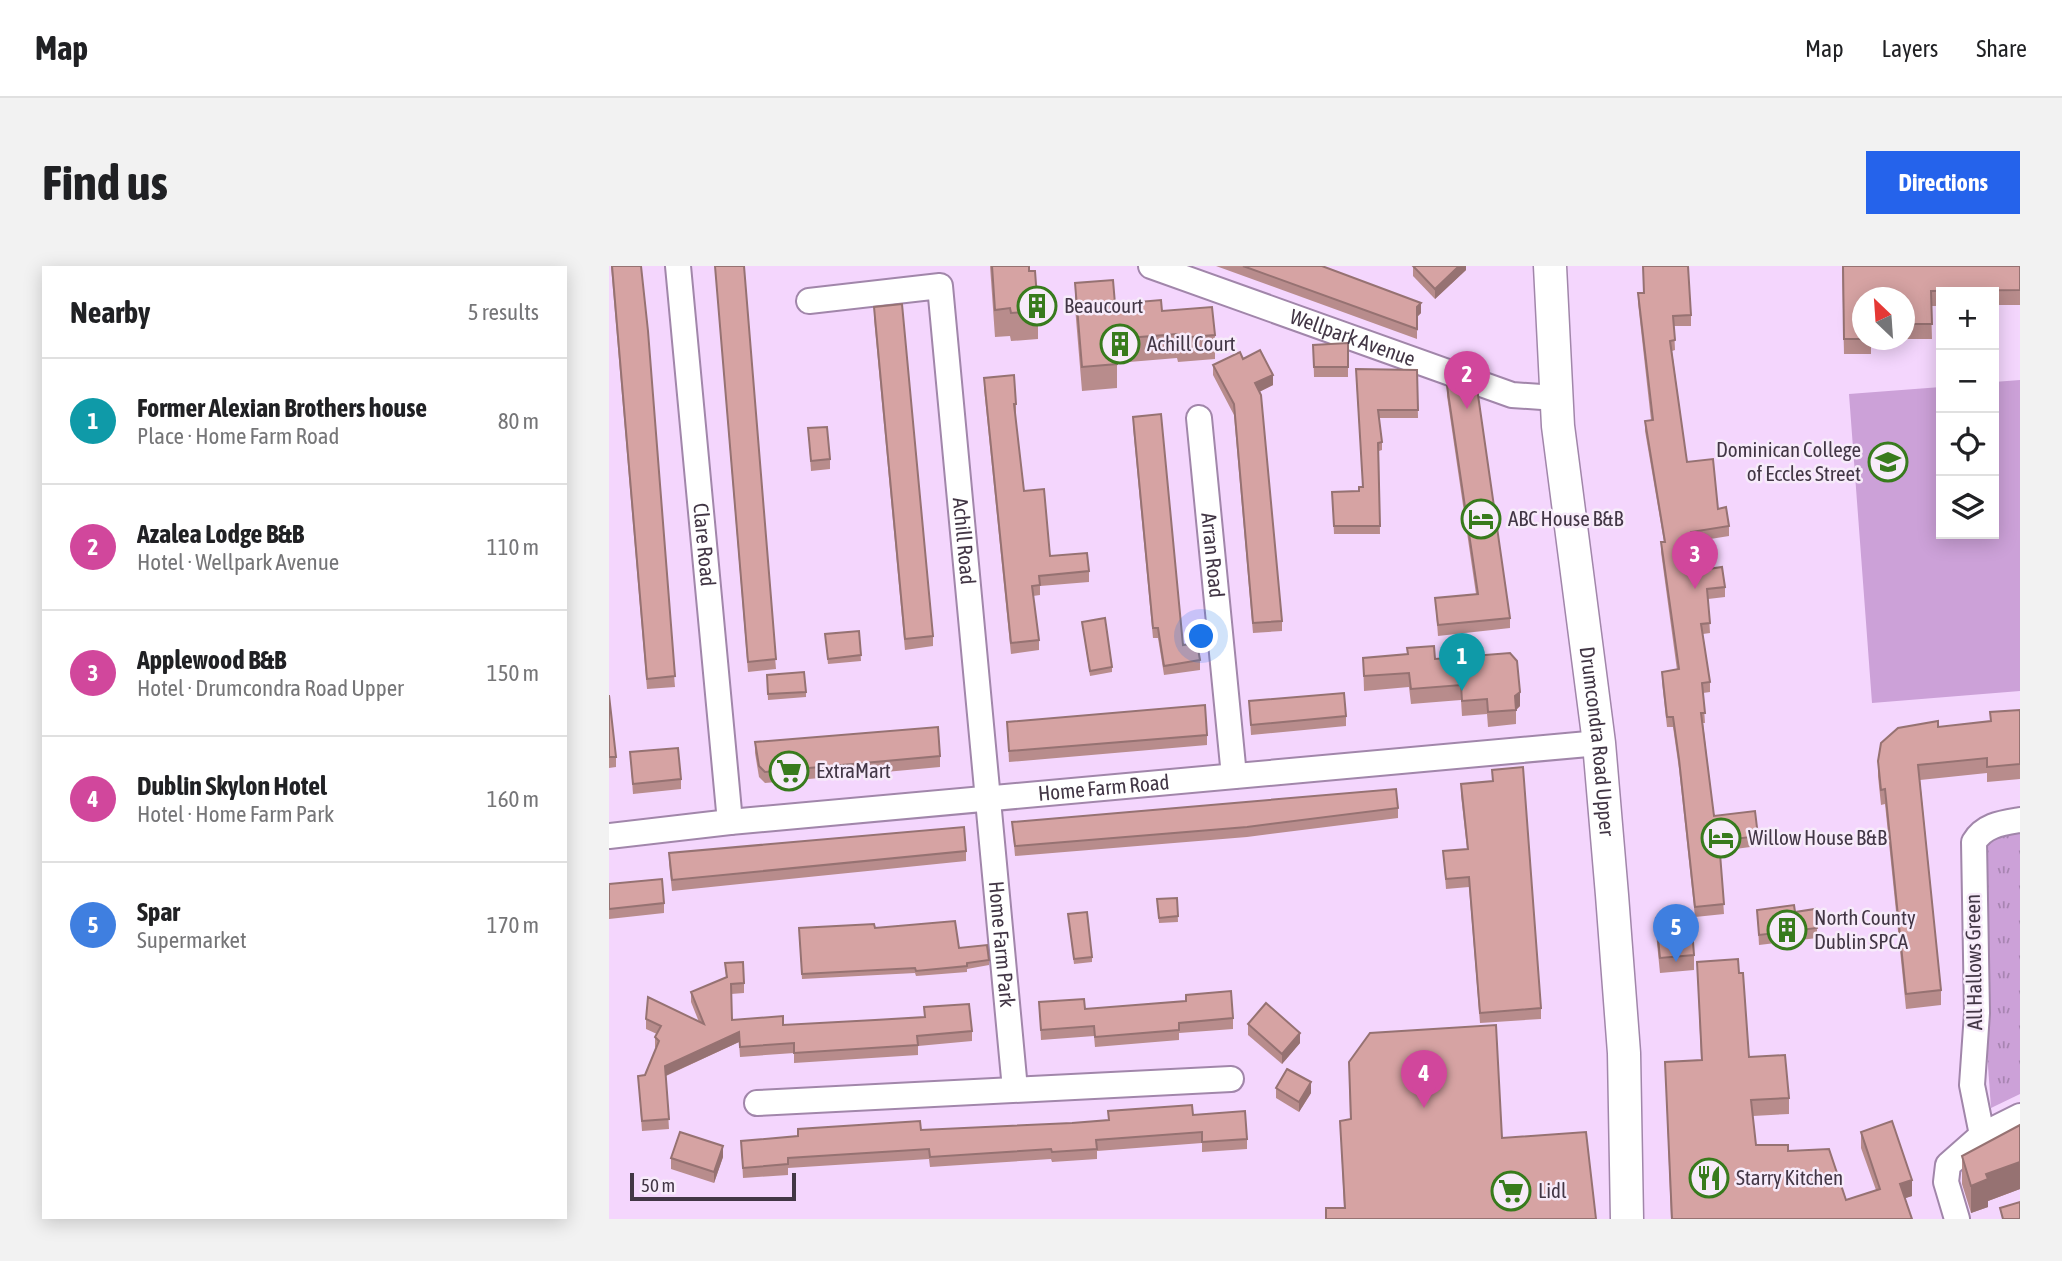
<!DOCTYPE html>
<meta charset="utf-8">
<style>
:root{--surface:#fff;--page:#f2f2f2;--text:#202124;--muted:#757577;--line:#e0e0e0;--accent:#2563eb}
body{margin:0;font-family:"Asap Condensed",sans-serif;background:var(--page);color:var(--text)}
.controls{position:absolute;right:21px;top:21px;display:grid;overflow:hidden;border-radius:0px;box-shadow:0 4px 18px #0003}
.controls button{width:63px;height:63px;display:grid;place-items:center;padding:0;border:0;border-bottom:2px solid var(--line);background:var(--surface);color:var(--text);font:35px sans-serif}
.compass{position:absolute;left:1243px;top:21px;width:63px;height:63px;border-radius:50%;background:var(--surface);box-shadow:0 4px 18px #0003;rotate:335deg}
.scale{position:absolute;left:21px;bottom:18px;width:166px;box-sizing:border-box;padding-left:7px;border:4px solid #423645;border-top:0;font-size:19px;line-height:24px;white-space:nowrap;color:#423645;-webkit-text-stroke:5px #f7ebfa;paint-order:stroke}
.you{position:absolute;left:593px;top:371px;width:24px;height:24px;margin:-18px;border:5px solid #fff;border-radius:50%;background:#1a73e8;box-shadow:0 0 0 10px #1a73e833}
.badge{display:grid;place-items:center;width:46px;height:46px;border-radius:50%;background:var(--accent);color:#fff;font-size:23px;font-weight:700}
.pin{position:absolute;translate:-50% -58px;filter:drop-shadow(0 2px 4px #0008)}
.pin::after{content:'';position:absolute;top:37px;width:24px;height:21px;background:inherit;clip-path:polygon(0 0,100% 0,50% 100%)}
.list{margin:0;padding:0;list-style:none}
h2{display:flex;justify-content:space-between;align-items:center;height:91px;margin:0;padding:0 28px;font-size:30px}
h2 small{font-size:23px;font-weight:400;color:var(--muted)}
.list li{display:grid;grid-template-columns:46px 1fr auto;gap:21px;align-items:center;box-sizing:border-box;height:126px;padding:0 28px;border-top:2px solid var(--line)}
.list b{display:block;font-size:26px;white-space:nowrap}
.list p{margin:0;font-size:23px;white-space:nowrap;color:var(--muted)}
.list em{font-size:23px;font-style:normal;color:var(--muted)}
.icon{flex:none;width:38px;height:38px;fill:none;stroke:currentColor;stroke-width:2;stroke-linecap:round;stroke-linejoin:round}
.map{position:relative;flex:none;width:1411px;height:953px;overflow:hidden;border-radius:0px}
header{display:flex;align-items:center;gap:42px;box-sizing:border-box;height:98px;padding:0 35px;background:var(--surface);border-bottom:2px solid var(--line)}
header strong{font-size:33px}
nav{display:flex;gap:38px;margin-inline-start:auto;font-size:24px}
.intro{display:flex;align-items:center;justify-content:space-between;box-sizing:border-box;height:168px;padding:0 42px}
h1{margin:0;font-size:49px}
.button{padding:18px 32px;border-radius:0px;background:var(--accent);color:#fff;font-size:24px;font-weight:700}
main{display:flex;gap:42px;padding:0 42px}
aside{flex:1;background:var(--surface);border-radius:0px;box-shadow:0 4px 18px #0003}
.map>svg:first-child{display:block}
.grass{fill:#cca1d8}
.park{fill:url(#park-tufts)}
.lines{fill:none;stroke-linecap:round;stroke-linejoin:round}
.minor-casing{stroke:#a186aa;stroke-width:28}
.major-casing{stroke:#a186aa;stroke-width:35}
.minor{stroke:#fff;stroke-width:24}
.major{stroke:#fff;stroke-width:32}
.wall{fill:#b88c8c}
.shaded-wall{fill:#967272}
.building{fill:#d6a3a3;stroke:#967272;stroke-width:2}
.labels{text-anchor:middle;stroke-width:5;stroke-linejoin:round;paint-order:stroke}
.poi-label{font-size:21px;fill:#423645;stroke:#f7ebfa;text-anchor:start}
.street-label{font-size:21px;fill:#423645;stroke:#f7ebfa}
</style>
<header>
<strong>Map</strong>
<nav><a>Map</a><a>Layers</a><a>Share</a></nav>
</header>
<div class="intro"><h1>Find us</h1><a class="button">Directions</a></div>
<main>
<aside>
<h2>Nearby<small>5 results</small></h2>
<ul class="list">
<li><span class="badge" style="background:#0f9aa8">1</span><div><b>Former Alexian Brothers house</b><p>Place · Home Farm Road</p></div><em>80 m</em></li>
<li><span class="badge" style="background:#d1479c">2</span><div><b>Azalea Lodge B&amp;B</b><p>Hotel · Wellpark Avenue</p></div><em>110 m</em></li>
<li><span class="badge" style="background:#d1479c">3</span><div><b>Applewood B&amp;B</b><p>Hotel · Drumcondra Road Upper</p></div><em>150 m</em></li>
<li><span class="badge" style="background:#d1479c">4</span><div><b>Dublin Skylon Hotel</b><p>Hotel · Home Farm Park</p></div><em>160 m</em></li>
<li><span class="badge" style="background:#3f7fe0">5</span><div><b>Spar</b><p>Supermarket</p></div><em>170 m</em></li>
</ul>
</aside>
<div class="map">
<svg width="1411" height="953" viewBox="0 0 1411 953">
<defs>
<pattern id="park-tufts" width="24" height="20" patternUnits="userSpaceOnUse" patternTransform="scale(1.75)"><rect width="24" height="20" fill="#cca1d8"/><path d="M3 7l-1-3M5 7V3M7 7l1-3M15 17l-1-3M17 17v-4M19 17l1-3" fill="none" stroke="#a784b1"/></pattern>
</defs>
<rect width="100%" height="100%" fill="#f4d6fd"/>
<path class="grass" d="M1411,114V425L1263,437L1240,128L1332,121V268H1385V116Z"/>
<path class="park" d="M1411,564V828L1382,842L1377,772L1374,590L1381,571Z"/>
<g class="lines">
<defs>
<g id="minor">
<path id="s1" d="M69,0L121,556"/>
<path id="s2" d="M542,0L903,129L947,132"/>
<path id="s3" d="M200,35L331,20L406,823"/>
<path id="s4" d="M590,152L625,510"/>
<path id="s5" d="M0,570L121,556L990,477"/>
<path d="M148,837L622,813"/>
<path d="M1373,869L1363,819L1368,747L1365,576C1375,559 1393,557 1411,554"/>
<path d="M1348,953L1337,916L1339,899L1373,869L1411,850"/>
</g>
<g id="major">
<path id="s6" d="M941,0L949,160L990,477L1003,629L1015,787L1018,953"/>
</g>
</defs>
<use href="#minor" class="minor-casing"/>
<use href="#major" class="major-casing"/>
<use href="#minor" class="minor"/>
<use href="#major" class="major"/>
</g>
<g class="wall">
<path d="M2,0H32L66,421L38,423Z"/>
<path d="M106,0H135L167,403L139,406Z"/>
<path d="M381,0H420L429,45V73L402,75L401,70L386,71Z"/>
<path d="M607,0H713L812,47L808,51V73Z"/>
<path d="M804,0H857V4L826,33L804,10Z"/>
<path d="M1233,0H1411V39H1385V26H1332V40H1322L1323,73H1296V32H1254V74H1288H1262V88H1235Z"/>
<path d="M466,17L506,38L553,45L606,69V93L569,96L568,92L508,97V122L473,125L466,41Z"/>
<path d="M1029,27L1082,49V60H1065L1066,84L1063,85L1078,196L1120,260V270L1083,276L1086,305L1116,321V331L1099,333L1101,367L1094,368L1101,416V426L1094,427L1096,457H1094L1105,550L1149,570V580L1111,585L1115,648L1086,651L1070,503L1064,461H1058L1053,416V406L1068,404L1052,286V276H1055L1036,165V155L1042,154L1029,37Z"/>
<path d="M265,41L324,370V380L296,384L265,52Z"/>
<path d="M739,77V111H705L704,79Z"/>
<path d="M634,93L664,119L650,126L673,355V365L644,367L625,149L604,109V99Z"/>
<path d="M808,104L809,152H770L773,176V184L770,185L771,268H725L723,226L750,225L754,221L747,111Z"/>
<path d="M375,112L407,138V148H406L415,225L441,290L480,305V316L431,320V329L424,330L430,374V384L402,388L375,122Z"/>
<path d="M838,120L901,352V362L829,370L826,332L867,328L838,130Z"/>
<path d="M524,151L574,379L591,394V404L555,409L549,372H544L524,161Z"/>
<path d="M199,162L221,193V203L202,205Z"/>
<path d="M473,356L503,401V406L481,410Z"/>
<path d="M250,365L252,395L219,398L216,368Z"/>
<path d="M754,392L826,393L911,440L907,444V458L879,461L878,448L853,450L852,434L802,438L800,421L755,425Z"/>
<path d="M158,409L197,426V431L159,434Z"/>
<path d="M0,429L7,491V501L0,502Z"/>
<path d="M640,435L737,450V460L642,469Z"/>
<path d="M1411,444V513L1378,516V507L1311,514L1332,724V739L1297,743L1276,538L1272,539L1269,510V495L1329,461L1381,455V446Z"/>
<path d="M398,456L598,469V479L400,496Z"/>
<path d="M146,476L331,490V501L156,517L150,511L146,487Z"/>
<path d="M21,486L72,513V523L24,528Z"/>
<path d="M883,504L932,742V753L871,757L860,621L837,623L834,585L858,583L852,529V518L883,515Z"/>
<path d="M789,542V552L638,571L406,590L403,556Z"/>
<path d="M357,585V595L63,625L60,597V587Z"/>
<path d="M0,618L55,637V647L0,653Z"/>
<path d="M568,632L569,656L550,657L548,633Z"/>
<path d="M1148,644L1186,646L1208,662V672L1150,679Z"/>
<path d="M459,648L483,691V696L465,698Z"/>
<path d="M1047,652L1085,689V704L1051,707L1047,667Z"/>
<path d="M266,662L350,682L380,694V699L358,703V706L307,710L306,707L193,713L190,668Z"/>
<path d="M1088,696L1130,707L1140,791L1180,832V848L1144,850L1147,879L1179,885L1237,934L1267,924L1252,882V866L1303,930L1296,932L1303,953H1062L1056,796L1092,794Z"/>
<path d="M116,697L135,717V727L122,728L123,754L174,759L315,751V741L363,765V775L309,780V789L185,797V787L131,791L130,776L57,810L60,863L33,865L29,810L36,809L47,782L46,781V771L48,768L37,763V753L90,756L82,736V726L117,712Z"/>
<path d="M430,736L476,743L624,752V763L570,767V774L486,781L485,770L432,774Z"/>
<path d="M639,758L691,777L673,798L639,769Z"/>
<path d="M740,796L893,872L735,942L731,855L741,854Z"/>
<path d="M667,822L702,827L690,846L667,832Z"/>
<path d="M499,845L584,849L638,873V883L593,886V877L488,885V893L443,896L442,893L321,901L320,893L179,902V909L134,912L132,875L312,864L463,857L499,854Z"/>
<path d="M1411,859V923L1379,935V941L1362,947L1353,918V890Z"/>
<path d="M114,891L105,917L62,903V892Z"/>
</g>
<g class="shaded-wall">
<path d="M850,0H857V4L826,33V23Z"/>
<path d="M812,37V47L808,51V41Z"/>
<path d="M664,109V119L646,128V117Z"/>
<path d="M911,426V440L906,445V430Z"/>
<path d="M130,766V776L56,810V800Z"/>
<path d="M691,767V777L673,798V788Z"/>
<path d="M702,816V827L690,846V836Z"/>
<path d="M114,880V891L105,917V906Z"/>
<path d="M1411,896V923L1379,935V941L1362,947V920L1377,908Z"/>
<path d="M1303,914V930L1291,934V918Z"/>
</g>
<g class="building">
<path d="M3,0H32L39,65L66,410L38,413Z"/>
<path d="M106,0H135L167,393L139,396Z"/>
<path d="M383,0H420V5H426L429,45L402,47L401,42L386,44Z"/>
<path d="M634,0H713L812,37L808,41V63Z"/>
<path d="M804,0H850L826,23Z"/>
<path d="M1034,0H1079L1082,49L1064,50L1066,74L1061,75L1078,196L1104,193L1109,243L1117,241L1120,260L1082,266L1086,305L1113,301L1116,321L1098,323L1101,357L1092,358L1101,416L1093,417L1096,447H1092L1105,550L1146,545L1149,570L1110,575L1115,638L1086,641L1070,493L1064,451H1058L1053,406L1070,403L1052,276H1056L1036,155L1044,154L1029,27H1035Z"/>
<path d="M1234,0H1411V24L1322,25L1323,58H1296V32H1254V73H1235Z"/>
<path d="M504,14L506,38L552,34L553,45L603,41L606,69L569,72L568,68L506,73L508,98L473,101L466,17Z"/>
<path d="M293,38L324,370L296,373L265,41Z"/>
<path d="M739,77V101H705L704,79Z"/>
<path d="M651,84L664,109L646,117L652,129L673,355L644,357L625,138L604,99L631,86L634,93Z"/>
<path d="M747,103L808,104L809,144H769L773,176L769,177L771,260H725L723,226L750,225V221H754Z"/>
<path d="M405,109L407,138H405L415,225L435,223L441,290L478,287L480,305L430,310L431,319L423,320L430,374L402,377L375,112Z"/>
<path d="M854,117L868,122L901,352L829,359L826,332L869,328L838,120Z"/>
<path d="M552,148L574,379L588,377L591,394L555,400L549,362H544L524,151Z"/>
<path d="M218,161L221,193L202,195L199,162Z"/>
<path d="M496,352L503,401L481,405L473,356Z"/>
<path d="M250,365L252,389L219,393L216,368Z"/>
<path d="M825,380L826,393L901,387L908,395L911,426L906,430L907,444L879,446L878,433L853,435L852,419L802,423L800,407L755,410L754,392L799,388L798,382Z"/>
<path d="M195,406L197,426L159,428L158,409Z"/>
<path d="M735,427L737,450L642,459L640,435Z"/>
<path d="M0,429L7,491H0Z"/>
<path d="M596,439L598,469L400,485L398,456Z"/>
<path d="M1411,444V498L1378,501V492L1309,499L1332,724L1297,728L1276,523L1272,524L1269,495L1272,477L1289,462L1329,455V461L1382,455L1381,446Z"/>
<path d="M329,461L331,490L156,506L150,500L146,476Z"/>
<path d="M69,482L72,513L24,518L21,486Z"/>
<path d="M914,501L932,742L871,747L860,611L837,613L834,585L859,583L852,518L884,515L883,504Z"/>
<path d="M787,523L789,542L638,561L406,580L403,556Z"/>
<path d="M355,561L357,585L63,614L60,587Z"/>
<path d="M53,613L55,637L0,643V618Z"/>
<path d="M568,632L569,650L550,652L548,633Z"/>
<path d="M1185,639L1186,646L1206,643L1208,662L1150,669L1148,644Z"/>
<path d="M478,646L483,691L465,693L459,648Z"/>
<path d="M1082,649L1085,689L1051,692L1047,652Z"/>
<path d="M346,655L350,682L378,679L380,694L358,697V700L307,705L306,702L193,708L190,662L265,658L266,662Z"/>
<path d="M1129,693L1130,707H1134L1140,791L1176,789L1180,832L1142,834L1147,879H1179V885L1220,883L1237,934L1271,923L1252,866L1283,855L1303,914L1291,918L1303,953H1063L1056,796L1093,794L1088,696Z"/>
<path d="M134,696L135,717L122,718L123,754L174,750V759L266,754L316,751L315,741L360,738L363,765L308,770L309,779L185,787V777L131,781L130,766L56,800L60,853L33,855L29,810L36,809L50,775L46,771L52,760L37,753L39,731L95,758L82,726L118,711L116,697Z"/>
<path d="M622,725L624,752L570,757V764L486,771L485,760L432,764L430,736L475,733L476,743L577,735V729Z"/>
<path d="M657,737L691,767L673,788L639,758Z"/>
<path d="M887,759L893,872L977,866L987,953H717V942H736L731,855L742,853L740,796L761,767Z"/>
<path d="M678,803L702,816L690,836L667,822Z"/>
<path d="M583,839L584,849L636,845L638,873L593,876V866L487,874L488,883L443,886L442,883L321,891L320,883L179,892V898L134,902L132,875L189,870V863L311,855L312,864L463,857L500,854L499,845Z"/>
<path d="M1411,859V896L1377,908L1379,913L1362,920L1353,890Z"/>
<path d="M71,866L114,880L105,906L62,892Z"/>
<path d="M1411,936V953H1394L1391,942Z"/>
</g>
<defs>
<symbol id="building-ring" viewBox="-11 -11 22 22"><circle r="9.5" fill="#f7ebfa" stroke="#387b1d" stroke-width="1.5"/><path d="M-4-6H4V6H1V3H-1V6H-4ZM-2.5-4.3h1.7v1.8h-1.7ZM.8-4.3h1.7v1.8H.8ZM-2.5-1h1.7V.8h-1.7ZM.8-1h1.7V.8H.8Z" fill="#387b1d"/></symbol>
<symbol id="school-ring" viewBox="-11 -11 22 22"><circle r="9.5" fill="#f7ebfa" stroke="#387b1d" stroke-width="1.5"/><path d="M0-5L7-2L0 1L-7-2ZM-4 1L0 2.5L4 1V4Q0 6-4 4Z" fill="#387b1d"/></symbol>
<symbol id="hotel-ring" viewBox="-11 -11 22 22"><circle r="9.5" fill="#f7ebfa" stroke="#387b1d" stroke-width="1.5"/><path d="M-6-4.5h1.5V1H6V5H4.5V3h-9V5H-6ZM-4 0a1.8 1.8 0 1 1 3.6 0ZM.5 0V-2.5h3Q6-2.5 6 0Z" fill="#387b1d"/></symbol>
<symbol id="supermarket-ring" viewBox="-11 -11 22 22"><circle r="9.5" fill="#f7ebfa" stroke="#387b1d" stroke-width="1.5"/><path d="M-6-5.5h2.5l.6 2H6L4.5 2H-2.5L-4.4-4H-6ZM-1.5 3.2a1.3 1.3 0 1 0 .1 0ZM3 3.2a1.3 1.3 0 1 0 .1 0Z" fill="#387b1d"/></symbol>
<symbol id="restaurant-ring" viewBox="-11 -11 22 22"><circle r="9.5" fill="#f7ebfa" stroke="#387b1d" stroke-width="1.5"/><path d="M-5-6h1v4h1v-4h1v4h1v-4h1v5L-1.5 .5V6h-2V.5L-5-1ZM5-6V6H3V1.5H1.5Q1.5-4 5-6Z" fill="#387b1d"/></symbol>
</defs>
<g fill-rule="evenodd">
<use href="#building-ring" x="406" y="18" width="44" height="44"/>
<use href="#building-ring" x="489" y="56" width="44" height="44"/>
<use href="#school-ring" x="1257" y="174" width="44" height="44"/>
<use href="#hotel-ring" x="850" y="231" width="44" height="44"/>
<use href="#supermarket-ring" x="158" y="483" width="44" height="44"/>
<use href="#hotel-ring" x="1090" y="550" width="44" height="44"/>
<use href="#building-ring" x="1156" y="642" width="44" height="44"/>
<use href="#restaurant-ring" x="1078" y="890" width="44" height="44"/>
<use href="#supermarket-ring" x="880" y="903" width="44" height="44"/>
</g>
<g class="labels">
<g class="poi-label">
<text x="455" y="47">Beaucourt</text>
<text x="538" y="85">Achill Court</text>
<text x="1252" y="191" text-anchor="end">Dominican College<tspan x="1252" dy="24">of Eccles Street</tspan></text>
<text x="899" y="260">ABC House B&amp;B</text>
<text x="207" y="512">ExtraMart</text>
<text x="1139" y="579">Willow House B&amp;B</text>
<text x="1205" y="659">North County<tspan x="1205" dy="24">Dublin SPCA</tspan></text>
<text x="1127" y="919">Starry Kitchen</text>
<text x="929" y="932">Lidl</text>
</g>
<g class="street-label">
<text dy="7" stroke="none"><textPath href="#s2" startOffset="214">Wellpark Avenue</textPath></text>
<text dy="7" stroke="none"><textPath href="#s3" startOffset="388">Achill Road</textPath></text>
<text dy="7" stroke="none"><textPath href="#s1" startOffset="280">Clare Road</textPath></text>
<text dy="7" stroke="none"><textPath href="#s4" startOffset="138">Arran Road</textPath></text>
<text dy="7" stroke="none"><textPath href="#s6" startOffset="478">Drumcondra Road Upper</textPath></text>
<text dy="7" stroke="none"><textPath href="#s5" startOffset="497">Home Farm Road</textPath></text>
<text dy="7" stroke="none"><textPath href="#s3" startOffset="793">Home Farm Park</textPath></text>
<text transform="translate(1365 696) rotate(-91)" y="7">All Hallows Green</text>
</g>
</g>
</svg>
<div class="controls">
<button>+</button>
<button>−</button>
<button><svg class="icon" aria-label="locate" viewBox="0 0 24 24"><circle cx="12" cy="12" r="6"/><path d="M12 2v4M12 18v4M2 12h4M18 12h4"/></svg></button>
<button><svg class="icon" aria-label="layers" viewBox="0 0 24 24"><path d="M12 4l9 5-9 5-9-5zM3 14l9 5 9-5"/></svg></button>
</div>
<svg class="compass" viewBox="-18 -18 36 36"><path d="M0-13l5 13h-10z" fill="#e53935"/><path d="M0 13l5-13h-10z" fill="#757577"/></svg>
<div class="scale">50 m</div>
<div class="you"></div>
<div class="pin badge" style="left:853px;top:425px;background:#0f9aa8">1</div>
<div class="pin badge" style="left:858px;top:143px;background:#d1479c">2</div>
<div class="pin badge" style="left:1086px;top:323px;background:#d1479c">3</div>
<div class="pin badge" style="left:815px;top:842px;background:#d1479c">4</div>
<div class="pin badge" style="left:1067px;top:696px;background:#3f7fe0">5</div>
</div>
</main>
